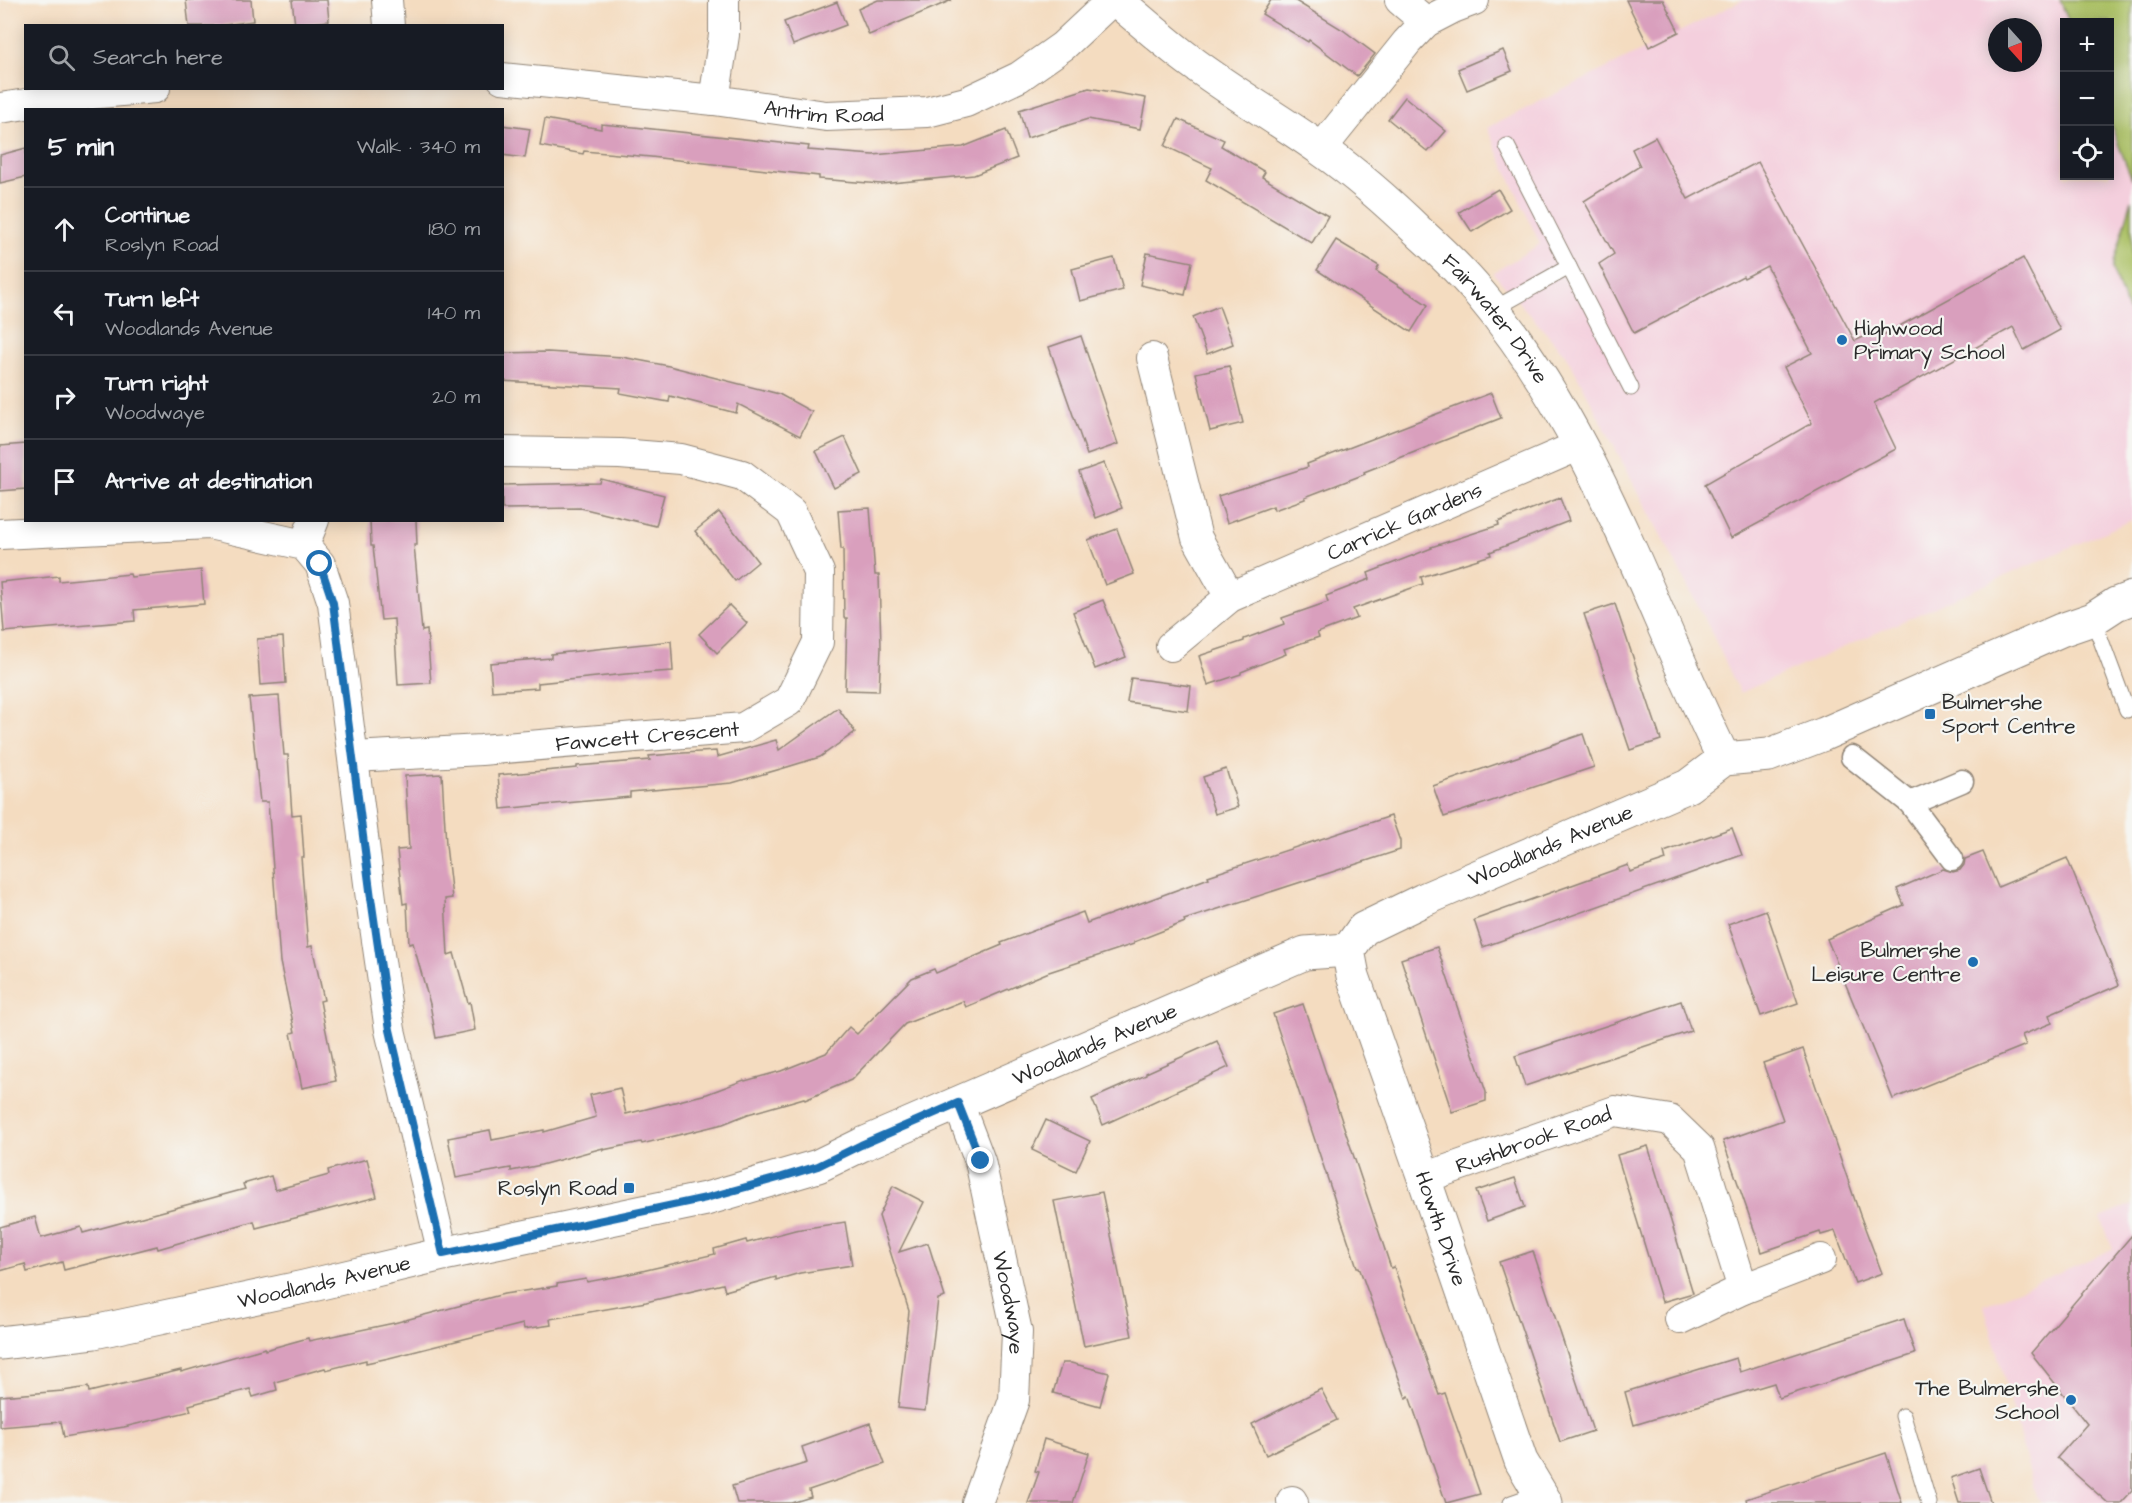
<!DOCTYPE html>
<meta charset="utf-8">
<style>
:root{--surface:#171b24;--page:#242831;--text:#f1f3f6;--muted:#9ea1a6;--line:#363941}
body{margin:0;font-family:"Architects Daughter",sans-serif;background:var(--page);color:var(--text)}
.controls{position:absolute;right:18px;top:18px;display:grid;overflow:hidden;border-radius:0px;box-shadow:0 3px 15px #0003}
.controls button{width:54px;height:54px;display:grid;place-items:center;padding:0;border:0;border-bottom:2px solid var(--line);background:var(--surface);color:var(--text);font:30px sans-serif}
.compass{position:absolute;left:1988px;top:18px;width:54px;height:54px;border-radius:50%;background:var(--surface);box-shadow:0 3px 15px #0003;rotate:159deg}
.stop{position:absolute;width:18px;height:18px;margin:-14px;border:4px solid #1f6fb2;border-radius:50%;background:#fff}
.stop.end{background:#1f6fb2;border-color:#fff;box-shadow:0 2px 6px #0008}
.list{margin:0;padding:0;list-style:none}
h2{display:flex;justify-content:space-between;align-items:center;height:78px;margin:0;padding:0 24px;font-size:26px}
h2 small{font-size:20px;font-weight:400;color:var(--muted)}
.list li{display:grid;grid-template-columns:39px 1fr auto;gap:18px;align-items:center;box-sizing:border-box;height:84px;padding:0 24px;border-top:2px solid var(--line)}
.list b{display:block;font-size:22px;white-space:nowrap}
.list p{margin:0;font-size:20px;white-space:nowrap;color:var(--muted)}
.list em{font-size:20px;font-style:normal;color:var(--muted)}
.icon{flex:none;width:33px;height:33px;fill:none;stroke:currentColor;stroke-width:2;stroke-linecap:round;stroke-linejoin:round}
.map{position:relative;flex:none;width:2132px;height:1503px;overflow:hidden}
.search{position:absolute;background:var(--surface);box-shadow:0 3px 15px #0003;left:24px;top:24px;width:480px;height:66px;display:flex;align-items:center;gap:15px;box-sizing:border-box;padding:0 21px;border-radius:0px;color:var(--muted);font-size:22px}
.panel{position:absolute;background:var(--surface);box-shadow:0 3px 15px #0003;left:24px;top:108px;width:480px;height:414px;border-radius:0px}
.map>svg:first-child{display:block}
.built{fill:#f4cfdd;fill-rule:evenodd}
.green{fill:#aac064;stroke:#6a7648;stroke-width:1.5}
.building{fill:#d99fbd}
.lines{fill:none;stroke-linecap:round;stroke-linejoin:round}
.service-casing{stroke:#908476;stroke-width:17}
.pedestrian-casing{stroke:#908476;stroke-width:25}
.minor-casing{stroke:#908476;stroke-width:32}
.tertiary-casing{stroke:#908476;stroke-width:35}
.service{stroke:#fff;stroke-width:15}
.pedestrian{stroke:#fff;stroke-width:22}
.minor{stroke:#fff;stroke-width:30}
.tertiary{stroke:#fff;stroke-width:33}
.route{stroke:#1f6fb2;stroke-width:8}
.poi-dot{fill:#1f6fb2;stroke:#f6f6f2;stroke-width:2}
.labels{text-anchor:middle;stroke-width:4.5;stroke-linejoin:round;paint-order:stroke}
.street-label{font-size:21px;fill:#2b2b2b;stroke:#f6f6f2}
.poi-label{font-size:21px;fill:#2b2b2b;stroke:#f6f6f2;text-anchor:end}
</style>
<div class="map">
<svg width="2132" height="1503" viewBox="0 0 2132 1503">
<rect width="100%" height="100%" fill="#f6f6f2"/>
<filter id="ink" filterUnits="userSpaceOnUse"><feTurbulence type="fractalNoise" baseFrequency=".0167" numOctaves="2"/><feDisplacementMap in="SourceGraphic" scale="12" xChannelSelector="R" yChannelSelector="G"/><feConvolveMatrix kernelMatrix="1 2 1 2 8 2 1 2 1" color-interpolation-filters="sRGB"/></filter>
<filter id="wash" filterUnits="userSpaceOnUse"><feTurbulence type="fractalNoise" baseFrequency=".008" numOctaves="4" result="noise"/><feDisplacementMap in="SourceGraphic" scale="24" xChannelSelector="R" yChannelSelector="G"/><feGaussianBlur stdDeviation="1.35" result="paint"/><feColorMatrix in="noise" values="0 0 0 0 0 0 0 0 0 0 0 0 0 0 0 0 0 1.4 0 .05"/><feComposite in="paint" operator="in"/></filter>
<g filter="url(#wash)">
<rect width="100%" height="100%" fill="#f4dcc0"/>
<g class="built">
<path d="M1743,0H2060L2069,22H2064V176H2110V123L2132,179V200L2112,269L2132,321V520L1740,693L1709,627L1568,358L1493,273L1540,244L1487,128ZM1997,27H2033V63H1997Z"/>
<path d="M2132,1205V1503H2041L2036,1496L1984,1305L2113,1249L2101,1218Z"/>
</g>
<g class="green">
<path d="M2060,0H2132V179L2110,123V22H2069Z"/>
<path d="M2132,200V321L2112,269Z"/>
</g>
<g id="blocks">
<g class="building">
<path d="M186,0H251L253,21L218,26H189Z"/>
<path d="M292,0H327L329,21L295,25Z"/>
<path d="M878,0H952L869,35L858,9Z"/>
<path d="M1271,0H1294L1343,30L1375,54L1357,76L1309,40L1308,42L1262,14Z"/>
<path d="M1626,0H1663L1679,32L1649,47Z"/>
<path d="M837,2L846,25L793,45L784,22Z"/>
<path d="M1503,50L1512,71L1467,90L1458,69Z"/>
<path d="M1089,88L1146,98L1140,129L1088,119L1027,138L1019,110Z"/>
<path d="M1405,97L1446,131L1428,152L1388,119Z"/>
<path d="M545,119L601,129V124L634,127L809,146L808,150L873,155L963,147L1006,130L1017,158L974,175L881,184L819,179V176L651,157L584,151L583,154L540,146Z"/>
<path d="M1178,119L1224,140L1221,146L1265,172L1262,177L1328,216L1312,243L1206,180L1212,168L1165,146Z"/>
<path d="M502,125L530,129L525,158L502,155Z"/>
<path d="M1655,137L1688,199L1758,162L1855,341L1874,332L1878,338L2023,258L2060,330L2024,350L2013,327L1874,403L1896,449L1731,538L1705,484L1812,423L1784,367L1812,353L1767,266L1744,278L1743,276L1634,333L1599,264L1614,254L1584,201L1640,166L1632,149Z"/>
<path d="M26,148V177L0,183V155Z"/>
<path d="M1498,189L1510,209L1472,232L1459,212Z"/>
<path d="M1336,240L1379,266L1376,271L1428,305L1411,332L1317,270Z"/>
<path d="M1147,253L1192,262L1185,295L1140,285Z"/>
<path d="M1114,258L1123,290L1080,301L1072,269Z"/>
<path d="M1219,306L1233,344L1207,354L1193,317Z"/>
<path d="M1081,336L1118,444L1087,455L1049,347Z"/>
<path d="M548,352L622,357L669,366L779,394L812,412L800,436L738,404L736,413L670,396L669,402L620,393L621,388L502,381V353Z"/>
<path d="M1229,366L1243,423L1210,431L1196,373Z"/>
<path d="M1491,393L1501,418L1364,472L1365,474L1305,497V499L1274,510L1273,506L1227,523L1218,496L1308,467L1307,464Z"/>
<path d="M845,437L862,474L834,488L816,451Z"/>
<path d="M26,444V489L0,491V446Z"/>
<path d="M1104,463L1122,508L1096,518L1079,472Z"/>
<path d="M601,479L664,495L656,526L581,508L502,509V485L600,483Z"/>
<path d="M1560,498L1569,521L1490,552L1491,555L1421,577L1423,584L1353,609L1357,618L1317,633L1319,637L1284,649L1286,654L1241,672V674L1208,685L1199,656L1244,641V639L1284,624L1282,618L1328,602L1326,596L1370,579L1368,573L1432,548L1431,547L1499,525L1498,522Z"/>
<path d="M870,508L875,575H879L881,648L879,691L845,690L847,618H844L843,549H841L838,510Z"/>
<path d="M719,512L758,562L735,581L695,531Z"/>
<path d="M370,520H416L417,545H414L422,631L427,630L431,683L398,685L394,619L381,620L373,546H371Z"/>
<path d="M1117,529L1134,574L1105,585L1088,540Z"/>
<path d="M201,570L204,604L134,610L135,621L4,632L0,582L59,576V581L130,574L131,577Z"/>
<path d="M1103,600L1126,657L1095,669L1073,612Z"/>
<path d="M1615,604L1661,740L1630,750L1584,614Z"/>
<path d="M729,605L747,623L717,653L699,634Z"/>
<path d="M283,637L286,683L260,685L257,639Z"/>
<path d="M671,641L673,671L626,674L538,683V688L492,691L490,663L551,658V654Z"/>
<path d="M1131,678L1191,686L1188,711L1127,702Z"/>
<path d="M279,696L284,755H288L292,815L301,814L304,857H301L308,947L312,946L324,1000L320,1001L336,1081L302,1088L291,1033L295,1032L280,962L268,802H260L249,698Z"/>
<path d="M838,708L855,732L820,757L784,768L732,783L630,792V797L501,809L498,775L577,768V766L650,760L649,756L683,753L716,751L717,757L776,740L779,750Z"/>
<path d="M1583,734L1594,767L1444,817L1433,786Z"/>
<path d="M1226,769L1238,807L1215,814L1203,777Z"/>
<path d="M442,774L446,845L452,898L445,899L448,955L454,953L468,1003L470,1002L475,1030L436,1038L430,1004L413,943L409,944L407,903L403,904L397,850L409,849L405,776Z"/>
<path d="M1391,816L1400,841V850L1184,920L1185,922L1134,942V944L1049,972L966,1007L963,1001L905,1024L851,1080L805,1100L804,1098L748,1114L723,1124L642,1144L641,1142L603,1150V1148L541,1165L511,1171V1168L456,1178L448,1138L490,1130L492,1140L544,1130V1132L596,1117L590,1095L620,1088L626,1114L707,1094L744,1080L745,1081L781,1071L826,1053L849,1027L857,1034L912,978L934,969L936,973L1002,945L1001,943L1083,912L1087,923L1209,878L1208,876Z"/>
<path d="M1732,828L1742,855L1483,947L1474,920L1628,865L1630,872L1666,860L1664,852Z"/>
<path d="M1983,852L1998,887L2067,858L2119,985L2049,1015L2052,1023L2022,1035L2026,1045L1893,1099L1827,939L1904,905L1897,889L1943,869L1953,872L1960,870L1964,865L1965,859Z"/>
<path d="M1766,910L1798,1003L1761,1016L1728,924Z"/>
<path d="M1437,947L1486,1092V1101L1452,1112L1401,959Z"/>
<path d="M1681,1001L1691,1031L1525,1086L1515,1056Z"/>
<path d="M1303,1004L1391,1268L1394,1267L1439,1395L1445,1393L1480,1494L1446,1503L1409,1396L1406,1398L1359,1267H1357L1273,1014Z"/>
<path d="M1217,1041L1229,1067L1103,1125L1092,1099L1146,1075V1073Z"/>
<path d="M1803,1049L1860,1215L1882,1273L1855,1283L1835,1231L1821,1235L1820,1232L1762,1252L1723,1141L1783,1120L1763,1063Z"/>
<path d="M1046,1120L1090,1141L1076,1171L1032,1150Z"/>
<path d="M1648,1146L1693,1293L1662,1302L1617,1155Z"/>
<path d="M367,1159L377,1197L256,1228L254,1221L158,1249L157,1246L64,1270L62,1262L27,1272L25,1264L0,1271V1227L35,1217L41,1238L81,1227L83,1233L245,1189L243,1184L271,1176L275,1190L329,1175L328,1170Z"/>
<path d="M1515,1178L1525,1207L1487,1221L1476,1191Z"/>
<path d="M893,1186L924,1202L899,1252L928,1243L945,1297L938,1299L925,1411L898,1408L909,1311L879,1216Z"/>
<path d="M1102,1192L1132,1336L1084,1346L1054,1201Z"/>
<path d="M845,1222L852,1265L800,1273L776,1280V1277L725,1291L723,1284L646,1302L550,1319L551,1325L524,1329L523,1324L389,1358L366,1363V1360L326,1370L325,1368L275,1382L277,1390L253,1397L250,1389L189,1405L191,1411L124,1427L64,1437L61,1422L0,1427V1396L63,1391L88,1387L89,1392L181,1370V1372L265,1348V1350L308,1338L309,1341L394,1323L504,1294L557,1286V1284L586,1279L587,1282L625,1275L715,1254L714,1249L746,1240L747,1243L795,1230Z"/>
<path d="M2132,1235V1491L2121,1503H2108L2057,1458L2087,1424L2031,1353Z"/>
<path d="M1533,1251L1593,1431L1560,1442L1499,1262Z"/>
<path d="M1904,1319L1915,1354L1779,1398L1774,1383L1634,1425L1625,1392L1736,1358L1740,1372Z"/>
<path d="M1062,1363H1071L1109,1373L1100,1406L1053,1393Z"/>
<path d="M1321,1389L1337,1420L1266,1455L1252,1424Z"/>
<path d="M870,1423L885,1464L809,1490L811,1497L791,1503H737L732,1486L807,1463L802,1447Z"/>
<path d="M1044,1439L1089,1453L1073,1503H1028L1039,1472L1035,1471Z"/>
<path d="M1886,1453L1902,1503H1747L1746,1499Z"/>
<path d="M1979,1468L1991,1503H1959L1951,1478Z"/>
</g>
</g>
</g>
<g filter="url(#ink)">
<use href="#blocks" fill-opacity="0" stroke="#908476" stroke-width="1.5"/>
<g class="lines">
<defs>
<g id="service">
<path d="M1507,146L1631,388"/>
<path d="M1492,310L1569,267"/>
<path d="M2093,619L2127,710"/>
<path d="M1903,1416L1929,1503"/>
<path d="M1511,1503L1540,1493"/>
</g>
<g id="pedestrian">
<path d="M1852,757L1910,803L1952,859"/>
<path d="M1910,803L1962,781"/>
</g>
<g id="minor">
<path d="M387,0L389,26"/>
<path d="M1400,0L1426,22"/>
<path id="s1" d="M502,78L714,100L826,116L927,112L966,102L1019,77L1063,46L1112,0"/>
<path d="M714,100L724,35V0"/>
<path d="M0,108L99,93L155,88"/>
<path d="M1321,149L1407,42L1426,22L1453,8L1474,0"/>
<path d="M1152,358L1197,538L1230,597"/>
<path d="M0,534L209,524L304,545L320,564L333,603L371,899L390,1030L443,1254"/>
<path d="M304,545L314,520"/>
<path id="s2" d="M1171,646L1230,597L1580,445"/>
<path id="s3" d="M354,757L481,750L743,728L789,701L818,642L819,572L791,512L742,475L681,459L620,454L502,452"/>
<path id="s4" d="M958,1103L980,1161L1017,1332L1014,1400L977,1503"/>
<path id="s5" d="M1424,1178L1615,1111L1670,1120L1699,1148L1743,1289L1680,1319"/>
<path d="M1743,1289L1821,1259"/>
<path d="M1292,1501L1293,1503"/>
</g>
<g id="tertiary">
<path id="s6" d="M1116,0C1138,18 1159,37 1181,54C1226,89 1276,117 1322,150C1359,176 1389,203 1421,234C1442,253 1463,273 1481,295C1595,430 1647,603 1724,759"/>
<path id="s7" d="M1348,950L1363,929L1423,900L1688,786L1724,759L1769,755L1824,734L2061,630L2093,619L2116,604L2132,598"/>
<path id="s8" d="M1348,950L1353,976L1424,1178L1521,1461L1546,1503"/>
<path id="s9" d="M0,1343L94,1332L304,1287L443,1254L706,1199L818,1166L861,1145L1305,953L1348,950"/>
</g>
</defs>
<use href="#service" class="service-casing"/>
<use href="#pedestrian" class="pedestrian-casing"/>
<use href="#minor" class="minor-casing"/>
<use href="#tertiary" class="tertiary-casing"/>
<use href="#service" class="service"/>
<use href="#pedestrian" class="pedestrian"/>
<use href="#minor" class="minor"/>
<use href="#tertiary" class="tertiary"/>
</g>
</g>
<g class="lines" filter="url(#ink)">
<path class="route" d="M320,564L333,603L371,898L390,1030L443,1254L706,1198L782,1177L818,1166L861,1145L958,1103L981,1161"/>
</g>
<g class="poi-dot">
<circle cx="1842" cy="340" r="6"/>
<rect x="1924" y="708" width="12" height="12" rx="3"/>
<circle cx="1973" cy="962" r="6"/>
<rect x="623" y="1182" width="12" height="12" rx="3"/>
<circle cx="2071" cy="1400" r="6"/>
</g>
<g class="labels">
<g class="street-label">
<text dy="7" stroke="none"><textPath href="#s1" startOffset="324">Antrim Road</textPath></text>
<text dy="7" stroke="none"><textPath href="#s6" startOffset="498">Fairwater Drive</textPath></text>
<text dy="7" stroke="none"><textPath href="#s2" startOffset="267">Carrick Gardens</textPath></text>
<text dy="7" stroke="none"><textPath href="#s3" startOffset="294">Fawcett Crescent</textPath></text>
<text dy="7" stroke="none"><textPath href="#s7" startOffset="231">Woodlands Avenue</textPath></text>
<text dy="7" stroke="none"><textPath href="#s9" startOffset="1140">Woodlands Avenue</textPath></text>
<text dy="7" stroke="none"><textPath href="#s5" startOffset="116">Rushbrook Road</textPath></text>
<text dy="7" stroke="none"><textPath href="#s8" startOffset="294">Howth Drive</textPath></text>
<text dy="7" stroke="none"><textPath href="#s9" startOffset="330">Woodlands Avenue</textPath></text>
<text dy="7" stroke="none"><textPath href="#s4" startOffset="207">Woodwaye</textPath></text>
</g>
<g class="poi-label">
<text x="1854" y="335" text-anchor="start">Highwood<tspan x="1854" dy="24">Primary School</tspan></text>
<text x="1942" y="709" text-anchor="start">Bulmershe<tspan x="1942" dy="24">Sport Centre</tspan></text>
<text x="1961" y="957">Bulmershe<tspan x="1961" dy="24">Leisure Centre</tspan></text>
<text x="617" y="1195">Roslyn Road</text>
<text x="2059" y="1395">The Bulmershe<tspan x="2059" dy="24">School</tspan></text>
</g>
</g>
</svg>
<div class="controls">
<button>+</button>
<button>−</button>
<button><svg class="icon" aria-label="locate" viewBox="0 0 24 24"><circle cx="12" cy="12" r="6"/><path d="M12 2v4M12 18v4M2 12h4M18 12h4"/></svg></button>
</div>
<svg class="compass" viewBox="-18 -18 36 36"><path d="M0-13l5 13h-10z" fill="#e53935"/><path d="M0 13l5-13h-10z" fill="#9ea1a6"/></svg>
<div class="stop" style="left:320px;top:564px"></div>
<div class="stop end" style="left:981px;top:1161px"></div>
<div class="search"><svg class="icon" aria-label="search" viewBox="0 0 24 24"><circle cx="10" cy="10" r="6"/><path d="M15 15l6 6"/></svg>Search here</div>
<section class="panel">
<h2>5 min<small>Walk · 340 m</small></h2>
<ul class="list">
<li><svg class="icon" aria-label="ahead" viewBox="0 0 24 24"><path d="M12 20V5M6 11l6-6 6 6"/></svg><div><b>Continue</b><p>Roslyn Road</p></div><em>180 m</em></li>
<li><svg class="icon" aria-label="left" viewBox="0 0 24 24"><path d="M17 20v-9H6M10 6l-5 5 5 5"/></svg><div><b>Turn left</b><p>Woodlands Avenue</p></div><em>140 m</em></li>
<li><svg class="icon" aria-label="right" viewBox="0 0 24 24"><path d="M7 20v-9h11M14 6l5 5-5 5"/></svg><div><b>Turn right</b><p>Woodwaye</p></div><em>20 m</em></li>
<li><svg class="icon" aria-label="arrive" viewBox="0 0 24 24"><path d="M6 21V4h12l-3 4 3 4H6"/></svg><div><b>Arrive at destination</b></div></li>
</ul>
</section>
</div>
